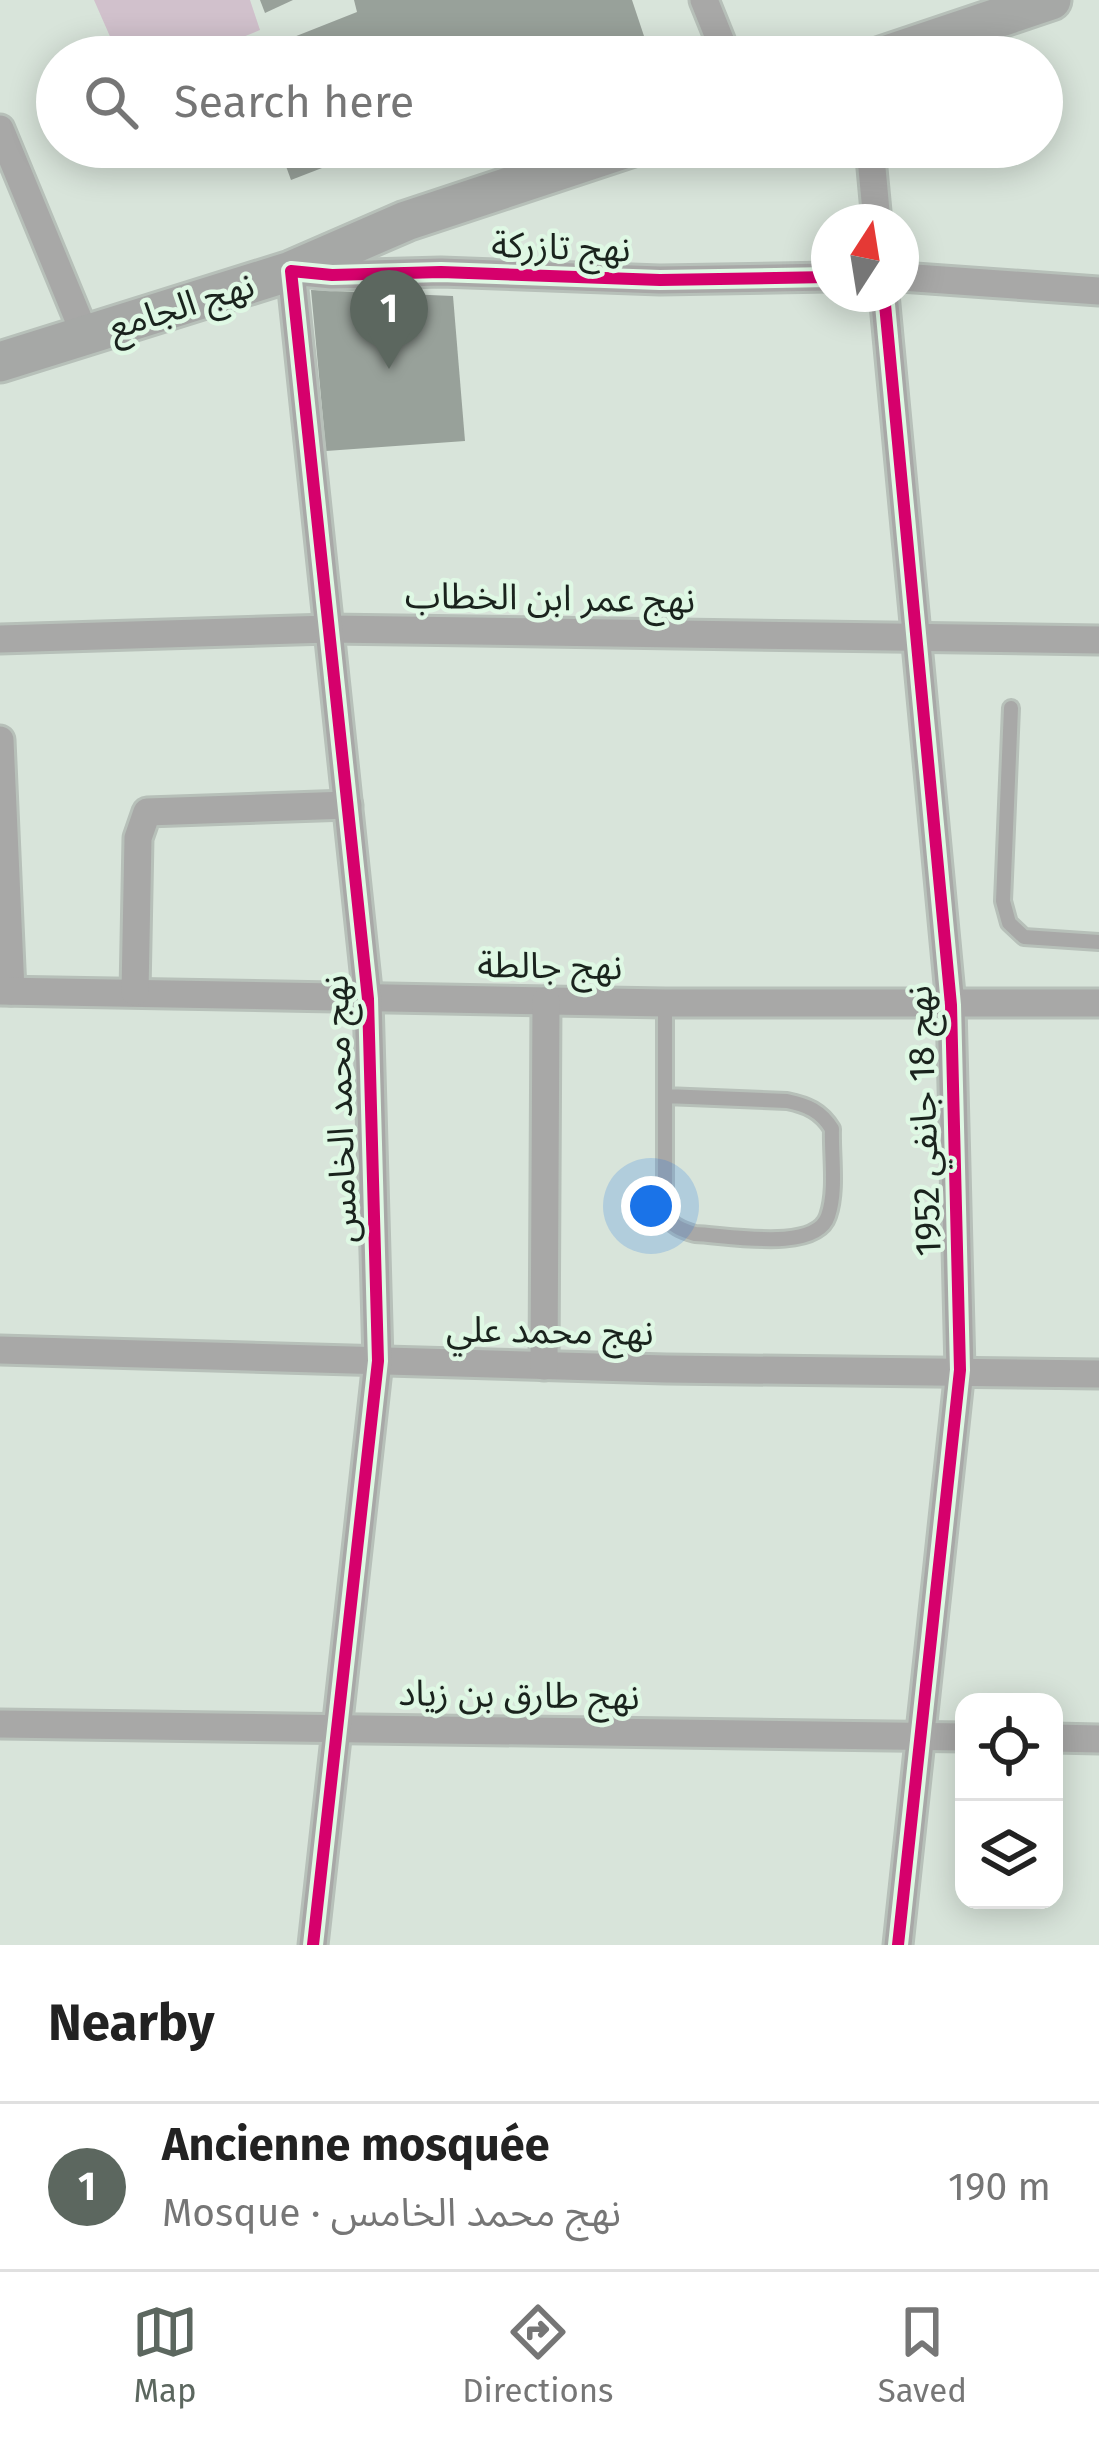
<!DOCTYPE html>
<meta charset="utf-8">
<style>
:root{--surface:#fff;--page:#f2f2f2;--text:#222;--muted:#767676;--line:#e0e0e0;--accent:#5c675f}
body{margin:0;font-family:"Fira Sans","Noto Sans Arabic",sans-serif;background:var(--page);color:var(--text)}
.controls{position:absolute;right:36px;bottom:36px;display:grid;overflow:hidden;border-radius:24px;box-shadow:0 6px 30px #0003}
.controls button{width:108px;height:108px;display:grid;place-items:center;padding:0;border:0;border-bottom:3px solid var(--line);background:var(--surface);color:var(--text);font:60px sans-serif}
.compass{position:absolute;left:811px;top:204px;width:108px;height:108px;border-radius:50%;background:var(--surface);box-shadow:0 6px 30px #0003;rotate:12deg}
.you{position:absolute;left:651px;top:1206px;width:42px;height:42px;margin:-30px;border:9px solid #fff;border-radius:50%;background:#1a73e8;box-shadow:0 0 0 18px #1a73e833}
.badge{display:grid;place-items:center;width:78px;height:78px;border-radius:50%;background:var(--accent);color:#fff;font-size:39px;font-weight:700}
.pin{position:absolute;translate:-50% -99px;filter:drop-shadow(0 3px 6px #0008)}
.pin::after{content:'';position:absolute;top:63px;width:42px;height:36px;background:inherit;clip-path:polygon(0 0,100% 0,50% 100%)}
.list{margin:0;padding:0;list-style:none}
h2{display:flex;justify-content:space-between;align-items:center;height:156px;margin:0;padding:0 48px;font-size:51px}
h2 small{font-size:39px;font-weight:400;color:var(--muted)}
.list li{display:grid;grid-template-columns:78px 1fr auto;gap:36px;align-items:center;box-sizing:border-box;height:168px;padding:0 48px;border-top:3px solid var(--line)}
.list b{display:block;font-size:45px;white-space:nowrap}
.list p{margin:0;font-size:39px;white-space:nowrap;color:var(--muted)}
.list em{font-size:39px;font-style:normal;color:var(--muted)}
.icon{flex:none;width:66px;height:66px;fill:none;stroke:currentColor;stroke-width:2;stroke-linecap:round;stroke-linejoin:round}
.map{position:relative;flex:none;width:1099px;height:1945px;overflow:hidden}
.search{position:absolute;background:var(--surface);box-shadow:0 6px 30px #0003;left:36px;right:36px;top:36px;height:132px;display:flex;align-items:center;gap:30px;box-sizing:border-box;padding:0 42px;border-radius:66px;color:var(--muted);font-size:45px}
.sheet{height:324px;background:var(--surface)}
nav{display:flex;justify-content:space-around;align-items:center;box-sizing:border-box;height:168px;border-top:3px solid var(--line);background:var(--surface);font-size:33px;color:var(--muted)}
nav a{display:grid;justify-items:center;gap:6px}
nav .on{color:var(--accent)}
.map>svg:first-child{display:block}
.green{fill:#d1c1cc}
.building{fill:#98a19a}
.lines{fill:none;stroke-linecap:round;stroke-linejoin:round}
.lane-casing{stroke:#b7c0b9;stroke-width:20}
.street-casing{stroke:#b7c0b9;stroke-width:33}
.secondary-casing{stroke:#b7c0b9;stroke-width:45}
.lane{stroke:#a8a8a7;stroke-width:14}
.street{stroke:#a8a8a7;stroke-width:27}
.secondary{stroke:#a6a8a6;stroke-width:39}
.cycleway-casing{stroke:#dff8e4;stroke-width:20}
.cycleway{stroke:#d6006c;stroke-width:12}
.labels{text-anchor:middle;stroke-width:9;stroke-linejoin:round;paint-order:stroke}
.street-label{font-size:36px;fill:#1a231d;stroke:#dff8e4}
</style>
<div class="map">
<svg width="1099" height="1945" viewBox="0 0 1099 1945">
<rect width="100%" height="100%" fill="#d8e4da"/>
<path class="green" d="M94,0H250L260,30L233,41L239,57H119Z"/>
<g class="building">
<path d="M260,0H293L265,13Z"/>
<path d="M354,0H632L644,36L595,57H403L397,42L355,57H243L357,12Z"/>
<path d="M279,147H316L322,168L291,180Z"/>
<path d="M311,290L453,296L465,441L326,451Z"/>
</g>
<g class="lines">
<defs>
<g id="lane">
<path d="M1011,708L1003,901L1009,923L1024,937L1099,942"/>
<path d="M665,1003V1214C671,1226 682,1230 695,1234C727,1235 816,1253 828,1216C837,1190 831,1155 832,1129C821,1111 807,1105 787,1101L665,1096"/>
</g>
<g id="street">
<path d="M704,0L727,57"/>
<path d="M0,129L85,335"/>
<path d="M870,147L877,222"/>
<path d="M901,277L1099,291"/>
<path d="M884,294L951,1005L960,1370L898,1945"/>
<path d="M0,639L329,629L1099,640"/>
<path d="M0,740L11,991"/>
<path d="M0,991L665,1003H1099"/>
<path d="M135,992L138,838L147,812L348,805"/>
<path d="M0,1350L666,1369L1099,1374"/>
<path d="M544,1366L546,1001"/>
<path d="M0,1724L964,1737"/>
<path d="M1054,1738L1099,1739"/>
<path d="M313,1945L378,1361L368,999L291,271L332,275L441,272L660,280L829,277"/>
</g>
<g id="secondary">
<path d="M881,57L1051,0"/>
<path d="M0,362L291,271L406,221L630,147"/>
</g>
</defs>
<use href="#lane" class="lane-casing"/>
<use href="#street" class="street-casing"/>
<use href="#secondary" class="secondary-casing"/>
<use href="#lane" class="lane"/>
<use href="#street" class="street"/>
<use href="#secondary" class="secondary"/>
<defs>
<g id="cycleway">
<path d="M884,294L951,1005L960,1370L898,1945"/>
<path d="M313,1945L378,1361L368,999L291,271L332,275L441,272L660,280L829,277"/>
</g>
</defs>
<use href="#cycleway" class="cycleway-casing"/>
<use href="#cycleway" class="cycleway"/>
</g>
<g class="labels">
<g class="street-label">
<text transform="translate(561 246) rotate(2)" y="13">نهج تازركة</text>
<text transform="translate(181 305) rotate(-17)" y="13">نهج الجامع</text>
<text transform="translate(550 597) rotate(1)" y="13">نهج عمر ابن الخطاب</text>
<text transform="translate(550 965) rotate(1)" y="13">نهج جالطة</text>
<text transform="translate(339 1109) rotate(-92)" y="13">نهج محمد الخامس</text>
<text transform="translate(923 1121) rotate(-92)" y="13">نهج 18 جانفي 1952</text>
<text transform="translate(550 1330) rotate(1)" y="13">نهج محمد علي</text>
<text transform="translate(519 1694) rotate(1)" y="13">نهج طارق بن زياد</text>
</g>
</g>
</svg>
<div class="controls">
<button><svg class="icon" aria-label="locate" viewBox="0 0 24 24"><circle cx="12" cy="12" r="6"/><path d="M12 2v4M12 18v4M2 12h4M18 12h4"/></svg></button>
<button><svg class="icon" aria-label="layers" viewBox="0 0 24 24"><path d="M12 4l9 5-9 5-9-5zM3 14l9 5 9-5"/></svg></button>
</div>
<svg class="compass" viewBox="-18 -18 36 36"><path d="M0-13l5 13h-10z" fill="#e53935"/><path d="M0 13l5-13h-10z" fill="#767676"/></svg>
<div class="you"></div>
<div class="pin badge" style="left:389px;top:369px">1</div>
<div class="search"><svg class="icon" aria-label="search" viewBox="0 0 24 24"><circle cx="10" cy="10" r="6"/><path d="M15 15l6 6"/></svg>Search here</div>
</div>
<section class="sheet">
<h2>Nearby<small></small></h2>
<ul class="list">
<li><span class="badge">1</span><div><b>Ancienne mosquée</b><p>Mosque · نهج محمد الخامس</p></div><em>190 m</em></li>
</ul>
</section>
<nav>
<a class="on"><svg class="icon" aria-label="map" viewBox="0 0 24 24"><path d="M3 6l6-2 6 2 6-2v14l-6 2-6-2-6 2zM9 4v14M15 6v14"/></svg>Map</a>
<a><svg class="icon" aria-label="directions" viewBox="0 0 24 24"><path d="M12 3l9 9-9 9-9-9zM9 14v-3h6M13 9l2 2-2 2"/></svg>Directions</a>
<a><svg class="icon" aria-label="saved" viewBox="0 0 24 24"><path d="M7 4h10v16l-5-4-5 4z"/></svg>Saved</a>
</nav>
